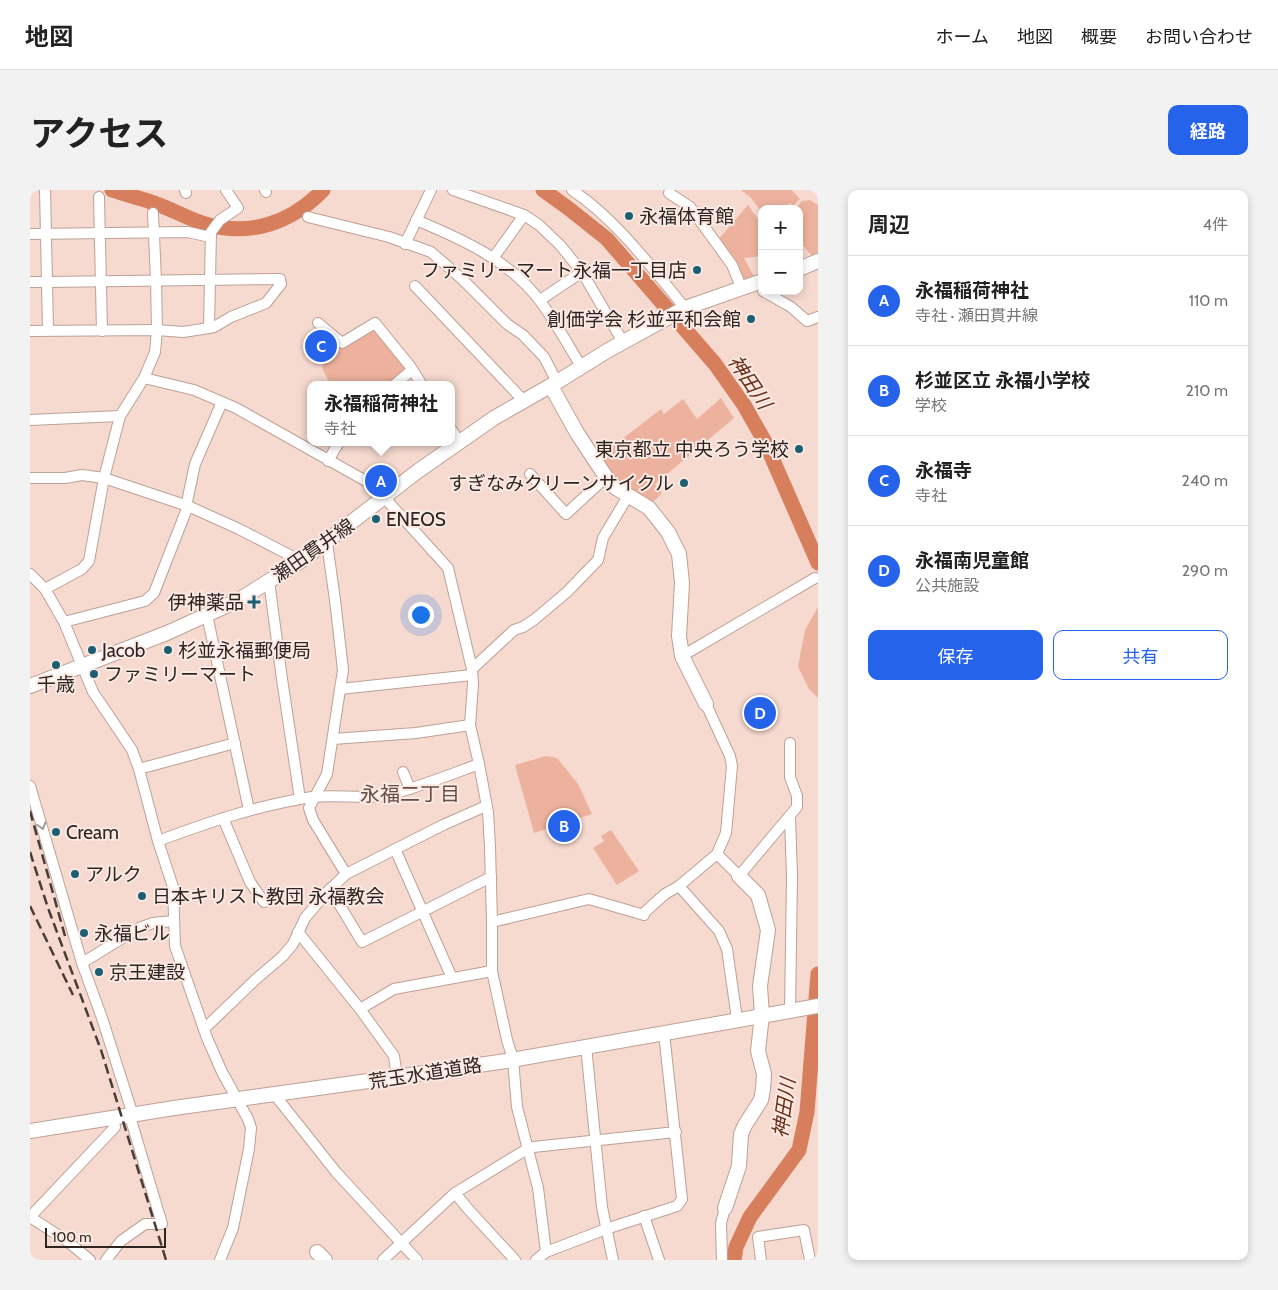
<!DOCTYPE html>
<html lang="ja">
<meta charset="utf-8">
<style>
:root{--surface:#fff;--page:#f2f2f2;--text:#222;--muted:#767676;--line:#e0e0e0;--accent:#2563eb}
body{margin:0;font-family:Cabin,"Noto Sans JP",sans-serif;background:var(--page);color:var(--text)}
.controls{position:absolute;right:15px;top:15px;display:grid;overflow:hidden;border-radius:10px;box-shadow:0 2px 8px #0003}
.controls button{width:45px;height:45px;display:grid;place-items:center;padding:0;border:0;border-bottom:1px solid var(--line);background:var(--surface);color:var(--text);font:25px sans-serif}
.scale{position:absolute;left:15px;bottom:12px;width:121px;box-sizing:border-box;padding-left:5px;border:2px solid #2e2420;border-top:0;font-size:14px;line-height:18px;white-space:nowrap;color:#2e2420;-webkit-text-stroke:4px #fbe9e3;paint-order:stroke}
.you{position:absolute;left:390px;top:424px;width:18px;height:18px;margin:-12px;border:4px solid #fff;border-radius:50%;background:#1a73e8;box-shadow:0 0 0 8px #1a73e833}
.badge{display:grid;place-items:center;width:32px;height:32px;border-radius:50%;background:var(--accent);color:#fff;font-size:16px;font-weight:700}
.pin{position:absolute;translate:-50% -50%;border:2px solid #fff;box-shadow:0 1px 5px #0006}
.popup{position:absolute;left:277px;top:191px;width:148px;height:65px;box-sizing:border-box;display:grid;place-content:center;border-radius:10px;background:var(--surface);filter:drop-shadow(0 1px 4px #0005);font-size:16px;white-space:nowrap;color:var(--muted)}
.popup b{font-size:19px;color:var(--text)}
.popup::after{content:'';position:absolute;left:50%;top:100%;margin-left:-10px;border:10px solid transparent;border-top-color:var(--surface)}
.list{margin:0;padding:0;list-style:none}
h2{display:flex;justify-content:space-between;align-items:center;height:65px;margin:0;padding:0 20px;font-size:21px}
h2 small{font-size:16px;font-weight:400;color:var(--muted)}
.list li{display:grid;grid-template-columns:32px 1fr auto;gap:15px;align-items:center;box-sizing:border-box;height:90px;padding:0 20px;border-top:1px solid var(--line)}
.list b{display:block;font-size:19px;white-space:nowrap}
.list p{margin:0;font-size:16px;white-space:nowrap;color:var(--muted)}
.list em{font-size:16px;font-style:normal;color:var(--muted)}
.actions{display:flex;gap:10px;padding:15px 20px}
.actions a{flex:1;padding:11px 0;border:1px solid var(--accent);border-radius:10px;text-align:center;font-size:18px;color:var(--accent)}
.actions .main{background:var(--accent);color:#fff}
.map{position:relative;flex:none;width:788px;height:1070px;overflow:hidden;border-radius:10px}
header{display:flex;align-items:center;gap:30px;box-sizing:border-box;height:70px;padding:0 25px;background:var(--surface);border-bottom:1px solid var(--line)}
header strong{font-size:24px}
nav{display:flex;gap:28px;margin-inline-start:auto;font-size:18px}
.intro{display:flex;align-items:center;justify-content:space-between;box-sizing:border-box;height:120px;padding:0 30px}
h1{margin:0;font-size:35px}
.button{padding:12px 22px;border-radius:10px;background:var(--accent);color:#fff;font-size:18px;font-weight:700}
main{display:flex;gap:30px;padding:0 30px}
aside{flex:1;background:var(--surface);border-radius:10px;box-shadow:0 2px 8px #0003}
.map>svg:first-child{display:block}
.green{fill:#edb29d}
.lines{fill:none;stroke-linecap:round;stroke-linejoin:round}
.river{stroke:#d77e5c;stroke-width:15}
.street-casing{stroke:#bca197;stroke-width:12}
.secondary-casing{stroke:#bca197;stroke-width:16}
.street{stroke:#fff;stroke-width:10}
.secondary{stroke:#fff;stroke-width:14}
.rail{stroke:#483c37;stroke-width:2.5;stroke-dasharray:10 5;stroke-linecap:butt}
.oneway{stroke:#a19c9b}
.poi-dot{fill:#1c5f72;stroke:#fbe9e3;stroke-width:2}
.labels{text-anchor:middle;stroke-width:4;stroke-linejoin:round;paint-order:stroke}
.poi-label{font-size:19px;fill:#2e2420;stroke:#fbe9e3;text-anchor:start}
.street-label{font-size:19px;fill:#2e2420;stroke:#fbe9e3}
.water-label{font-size:20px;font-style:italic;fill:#6a2f18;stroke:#fbe9e3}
.neighbourhood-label{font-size:20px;fill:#654d45;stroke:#fbe9e3}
</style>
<header>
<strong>地図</strong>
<nav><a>ホーム</a><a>地図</a><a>概要</a><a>お問い合わせ</a></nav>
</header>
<div class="intro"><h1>アクセス</h1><a class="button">経路</a></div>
<main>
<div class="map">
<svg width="788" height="1070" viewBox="0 0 788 1070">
<rect width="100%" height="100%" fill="#f6d9cf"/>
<g class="green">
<path d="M711,0H762L770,9L763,16L760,13L752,19H732V22L721,8Z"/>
<path d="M780,10L788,15V65L783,67L769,51V19H765L772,11Z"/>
<path d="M718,15L732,35V66L714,68L725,88L715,91L687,51Z"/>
<path d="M344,141L377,179L358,195H301L292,178L296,167Z"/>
<path d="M691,208L704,228L625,294L632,303L622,313L590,296L569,267L631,219L634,224L653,209L667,229Z"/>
<path d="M788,417V508L779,499L768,477L775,440Z"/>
<path d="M516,566L527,568L548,594L562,624L504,643L485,575Z"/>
<path d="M581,640L609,681L587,695L563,658L574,651L571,646Z"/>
</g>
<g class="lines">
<g class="river">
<path d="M82,0C94,4 106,7 118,11C138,17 156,28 175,34C220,47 261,33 293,0"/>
<path d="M513,0L538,18L577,49L685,174L714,215L735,252L788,373"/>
<path d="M704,1070L706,1057L720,1027L769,960L777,922L788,784"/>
</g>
<defs>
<g id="street">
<path d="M155,0L156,3"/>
<path d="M235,0L236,2"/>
<path d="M423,0L494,25L509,35L530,55L552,82L593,152"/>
<path d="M542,0C587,30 621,77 655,118"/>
<path d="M639,3L660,17L702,75L711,97"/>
<path d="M69,7L72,141"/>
<path d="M278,27L359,47L401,62L432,89L477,134L493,145L514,167L527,192"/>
<path d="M386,30C432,49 479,70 510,111C525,131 538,155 551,176"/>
<path d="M0,44L158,42L180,47"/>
<path d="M375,54L401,0"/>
<path d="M464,67L494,25"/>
<path d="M0,92H17L18,140"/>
<path d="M385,96L494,211"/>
<path d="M733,101L761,117L777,131L788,127"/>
<path d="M510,110L552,82"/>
<path d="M288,133L312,153L345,133L380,176L392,195"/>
<path d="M179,138L181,42L190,30L208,18L196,0"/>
<path d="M0,141L127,140L153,142L179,138L184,137L201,127L236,113L251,94L250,89L17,92L15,0"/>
<path d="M114,188L164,200L206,218L343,295L418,378L442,479L443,494L440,535L449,574L458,622L460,657L462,732V781L477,850L483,869L487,917L508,998L516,1062"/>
<path d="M364,195L382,180"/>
<path d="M0,230L90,226"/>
<path d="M421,239L429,251"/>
<path d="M298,271L309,252"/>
<path d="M500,284L536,324L576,287"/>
<path d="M0,288H35L52,285L74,288L158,316L209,339L271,371"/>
<path d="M297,353L305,410L313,480L297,584L279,618L283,630L316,684"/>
<path d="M0,384L15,399L34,432L63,502L102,560L109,579L128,651L143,697L145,756L177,848L192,882L218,929L221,938L219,959L203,1038L190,1070"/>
<path d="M239,391L252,489L270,609"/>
<path d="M15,399L52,379L59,371L74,288L90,226L114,188L125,162L127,140L126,90L123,23"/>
<path d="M177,425L219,620"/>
<path d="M34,432L115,411L124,403L158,316L157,312L165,274L192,212"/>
<path d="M652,466L785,388"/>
<path d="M442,479L484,440L493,437L505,429L537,402L568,370L573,348L598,306"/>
<path d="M310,499L442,485"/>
<path d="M303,549L386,543L440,535"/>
<path d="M109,579L205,553"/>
<path d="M373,582L380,599"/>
<path d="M0,596L52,773L72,828L102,922L101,930L132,1034H115L91,1051L76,1070"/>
<path d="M193,628L220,692L234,712"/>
<path d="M128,651C179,632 229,615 282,607C310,604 340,611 366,603C394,595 422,584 449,574"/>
<path d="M365,659L422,788"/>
<path d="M687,664L709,686L767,617V606L760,587V553"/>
<path d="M649,696L689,741L697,759L707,829"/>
<path d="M300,699L332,752L461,687"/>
<path d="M462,732L559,709L614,725L615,722L635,704L649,696L687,664L696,643L702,576L700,566L676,514"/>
<path d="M268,742L330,819L364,866L367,887"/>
<path d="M52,773L109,738L123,733L143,731"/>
<path d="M330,819L364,799L462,781"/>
<path d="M760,820L762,687L760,627"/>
<path d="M174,839L225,790L253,766L263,754L275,728L296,703L316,684L413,635L456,616"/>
<path d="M556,856L572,1017L583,1070"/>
<path d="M249,903L248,909L306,982L387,1070"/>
<path d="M425,1003L438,1019L485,1070"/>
<path d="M614,1026L629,1070"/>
<path d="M0,1027L85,937L83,928"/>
<path d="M0,1027L37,1051L60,1070"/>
<path d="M353,1070L425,1003L497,959L503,957L646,942"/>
<path d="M506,1070L516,1062L576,1039L647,1016L652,1009L634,843"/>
<path d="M692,1070L691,1033L695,1018"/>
<path d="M731,1070L728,1047L774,1040L780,1070"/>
</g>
<g id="secondary">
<path d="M769,79L788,71"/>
<path d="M521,196L547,243L576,287L586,298L619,318L638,342L649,364L652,393L649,446L652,466L676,514"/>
<path d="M0,496L137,443L207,411L271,371L388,281L464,228L527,192L577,161L655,118L732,91"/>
<path d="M0,941L144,918L360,888L476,871L788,816"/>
<path d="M695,1018L709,976L711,944L715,935L731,910L733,899L734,884L728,861L732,825L730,796L738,740L728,705L709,686"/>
<path d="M287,1062L295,1070"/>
</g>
</defs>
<use href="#street" class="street-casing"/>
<use href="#secondary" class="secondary-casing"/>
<use href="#street" class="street"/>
<use href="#secondary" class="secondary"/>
<g class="rail">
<path d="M0,621L35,746"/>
<path d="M0,662L18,718L71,860L136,1070"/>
<path d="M0,716L43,805"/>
</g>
</g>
<defs><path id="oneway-chevron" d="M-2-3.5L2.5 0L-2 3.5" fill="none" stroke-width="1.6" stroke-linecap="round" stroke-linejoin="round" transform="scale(1.25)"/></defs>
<use class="oneway" href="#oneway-chevron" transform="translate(12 636) rotate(74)"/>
<g class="poi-dot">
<circle cx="599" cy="26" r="5"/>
<circle cx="667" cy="80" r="5"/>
<circle cx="721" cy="129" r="5"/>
<circle cx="769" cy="259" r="5"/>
<circle cx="654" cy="293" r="5"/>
<circle cx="346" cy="329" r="5"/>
<path d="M221.5 404.5h5v5h5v5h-5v5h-5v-5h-5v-5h5z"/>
<circle cx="62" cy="460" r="5"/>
<circle cx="138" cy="460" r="5"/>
<circle cx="26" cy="475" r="5"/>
<circle cx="64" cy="484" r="5"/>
<circle cx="26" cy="642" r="5"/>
<circle cx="45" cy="684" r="5"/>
<circle cx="112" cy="706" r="5"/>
<circle cx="54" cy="743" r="5"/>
<circle cx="69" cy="782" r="5"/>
</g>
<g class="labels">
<g class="poi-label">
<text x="609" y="33">永福体育館</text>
<text x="657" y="87" text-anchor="end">ファミリーマート永福一丁目店</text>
<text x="711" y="136" text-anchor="end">創価学会 杉並平和会館</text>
<text x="759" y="266" text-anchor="end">東京都立 中央ろう学校</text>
<text x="644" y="300" text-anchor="end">すぎなみクリーンサイクル</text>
<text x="356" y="336">ENEOS</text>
<text x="214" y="419" text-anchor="end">伊神薬品</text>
<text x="72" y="467">Jacob</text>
<text x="148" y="467">杉並永福郵便局</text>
<text x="74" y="491">ファミリーマート</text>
<text x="26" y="501" text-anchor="middle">千歳</text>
<text x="36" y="649">Cream</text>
<text x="55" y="691">アルク</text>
<text x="122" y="713">日本キリスト教団 永福教会</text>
<text x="64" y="750">永福ビル</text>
<text x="79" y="789">京王建設</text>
</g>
<g class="street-label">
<text transform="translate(283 360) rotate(-35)" y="7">瀬田貫井線</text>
<text transform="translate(395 883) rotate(-9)" y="7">荒玉水道道路</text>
</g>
<g class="water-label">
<text transform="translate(720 192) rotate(56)" y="7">神田川</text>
<text transform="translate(754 918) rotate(-82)" y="7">神田川</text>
</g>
<g class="neighbourhood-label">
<text x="380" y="611">永福二丁目</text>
</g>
</g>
</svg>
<div class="controls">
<button>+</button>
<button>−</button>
</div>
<div class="scale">100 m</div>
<div class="you"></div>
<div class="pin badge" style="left:351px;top:291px">A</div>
<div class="popup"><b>永福稲荷神社</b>寺社</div>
<div class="pin badge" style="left:534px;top:636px">B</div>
<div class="pin badge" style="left:291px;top:156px">C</div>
<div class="pin badge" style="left:730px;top:523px">D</div>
</div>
<aside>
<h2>周辺<small>4件</small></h2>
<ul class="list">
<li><span class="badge">A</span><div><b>永福稲荷神社</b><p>寺社 · 瀬田貫井線</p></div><em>110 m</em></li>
<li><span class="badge">B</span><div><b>杉並区立 永福小学校</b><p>学校</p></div><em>210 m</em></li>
<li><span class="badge">C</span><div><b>永福寺</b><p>寺社</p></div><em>240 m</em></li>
<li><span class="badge">D</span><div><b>永福南児童館</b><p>公共施設</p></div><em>290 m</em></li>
</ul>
<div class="actions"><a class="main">保存</a><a>共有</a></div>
</aside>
</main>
